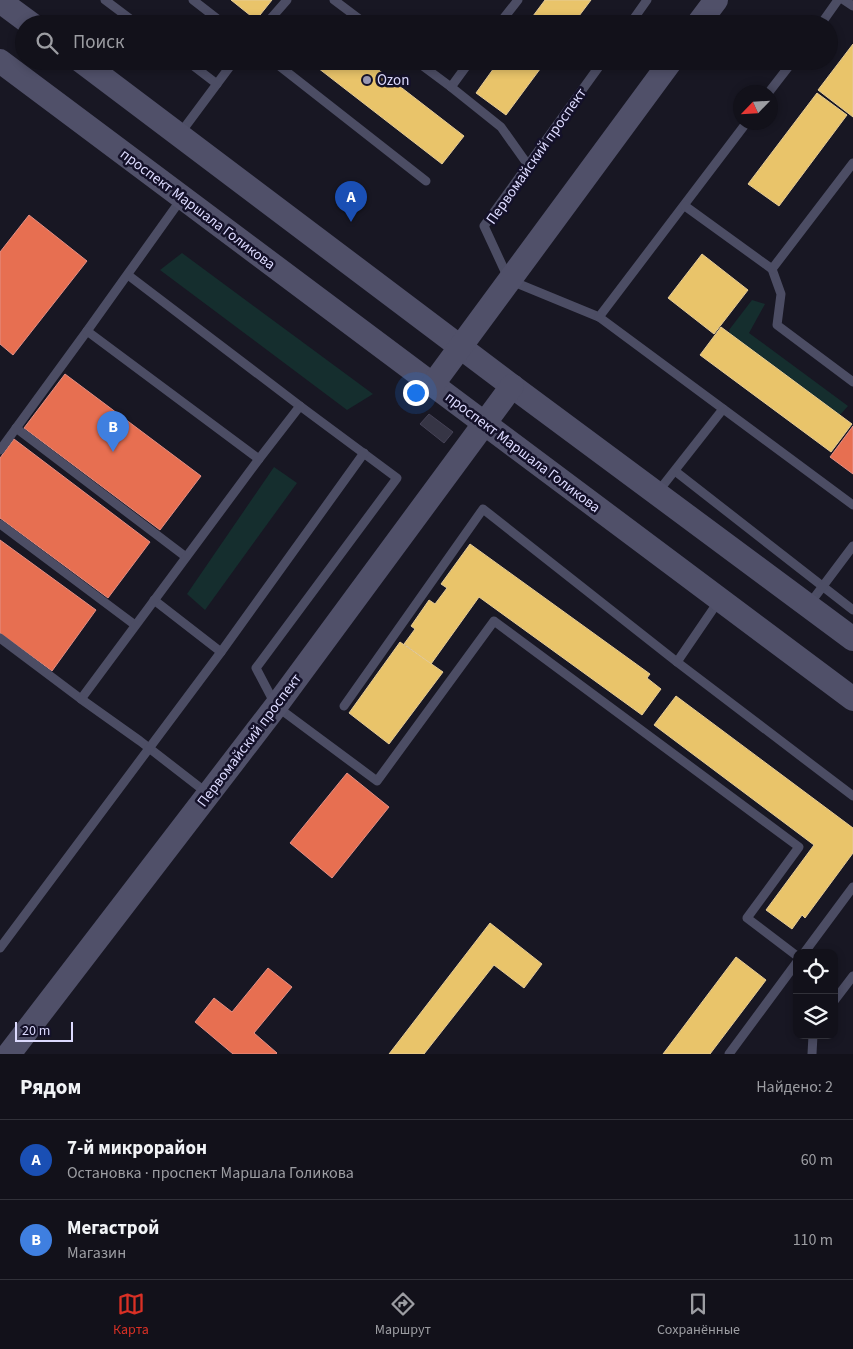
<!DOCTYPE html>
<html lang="ru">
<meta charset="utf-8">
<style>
:root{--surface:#12111a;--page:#1f1f27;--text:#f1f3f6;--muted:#9c9da2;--line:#313139;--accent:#d93025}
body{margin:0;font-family:"Source Sans 3",sans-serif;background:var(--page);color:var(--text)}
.controls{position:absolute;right:15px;bottom:15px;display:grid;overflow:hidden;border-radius:10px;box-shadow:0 2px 8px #0003}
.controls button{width:45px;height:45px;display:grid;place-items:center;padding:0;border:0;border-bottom:1px solid var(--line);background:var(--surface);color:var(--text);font:25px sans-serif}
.compass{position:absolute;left:733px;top:85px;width:45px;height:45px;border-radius:50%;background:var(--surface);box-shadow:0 2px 8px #0003;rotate:245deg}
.scale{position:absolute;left:15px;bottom:12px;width:58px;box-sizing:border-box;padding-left:5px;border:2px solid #dcdafe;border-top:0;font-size:14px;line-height:18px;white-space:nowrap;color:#dcdafe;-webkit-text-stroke:4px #141129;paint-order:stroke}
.you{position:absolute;left:415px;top:392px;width:18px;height:18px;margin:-12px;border:4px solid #fff;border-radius:50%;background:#1a73e8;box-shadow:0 0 0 8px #1a73e833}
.badge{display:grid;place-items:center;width:32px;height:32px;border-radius:50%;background:var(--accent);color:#fff;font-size:16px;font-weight:700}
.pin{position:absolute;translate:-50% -41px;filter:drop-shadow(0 1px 2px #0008)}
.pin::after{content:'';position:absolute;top:26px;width:18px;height:15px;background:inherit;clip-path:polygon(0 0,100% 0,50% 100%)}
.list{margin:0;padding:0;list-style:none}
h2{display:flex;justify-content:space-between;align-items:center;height:65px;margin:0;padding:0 20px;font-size:21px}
h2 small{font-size:16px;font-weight:400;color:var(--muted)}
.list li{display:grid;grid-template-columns:32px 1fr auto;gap:15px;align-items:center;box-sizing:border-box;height:80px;padding:0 20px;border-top:1px solid var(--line)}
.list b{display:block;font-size:19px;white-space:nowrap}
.list p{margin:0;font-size:16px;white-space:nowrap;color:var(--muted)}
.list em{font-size:16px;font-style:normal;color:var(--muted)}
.icon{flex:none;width:28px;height:28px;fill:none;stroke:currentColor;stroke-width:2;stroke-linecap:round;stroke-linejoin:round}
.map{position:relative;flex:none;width:853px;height:1054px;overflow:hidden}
.search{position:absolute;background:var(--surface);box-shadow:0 2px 8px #0003;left:15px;right:15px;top:15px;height:55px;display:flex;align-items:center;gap:12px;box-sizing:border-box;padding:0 18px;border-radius:28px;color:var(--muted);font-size:19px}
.sheet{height:225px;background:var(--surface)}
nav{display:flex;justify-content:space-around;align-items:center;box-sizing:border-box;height:70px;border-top:1px solid var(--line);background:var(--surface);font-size:14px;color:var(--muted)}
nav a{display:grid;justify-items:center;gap:2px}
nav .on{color:var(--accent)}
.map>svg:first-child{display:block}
.green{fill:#152e2e}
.homes{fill:#e9c46a;stroke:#e5cb96}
.shops{fill:#e76f51;stroke:#e48f85}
.building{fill:#363545;stroke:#454256}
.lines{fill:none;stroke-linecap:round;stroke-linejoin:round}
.lane{stroke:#4c4d64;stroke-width:9}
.secondary{stroke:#505069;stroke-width:24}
.poi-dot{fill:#9796b1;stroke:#141129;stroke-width:2}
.labels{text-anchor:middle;stroke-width:5;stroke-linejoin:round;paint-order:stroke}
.poi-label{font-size:15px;fill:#dcdafe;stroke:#141129;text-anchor:start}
.street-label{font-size:15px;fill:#dcdafe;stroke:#141129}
</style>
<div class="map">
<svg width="853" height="1054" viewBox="0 0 853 1054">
<rect width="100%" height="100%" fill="#181723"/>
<g class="green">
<path d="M182,253L373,394L347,410L160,270Z"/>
<path d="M752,300L765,304L749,333L848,406L840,415L730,334L729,330Z"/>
<path d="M274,467L297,483L205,610L187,594Z"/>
</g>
<g class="homes">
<path d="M231,0H272L256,20Z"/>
<path d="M545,0H591L573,24H527Z"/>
<path d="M853,44V117L818,90Z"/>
<path d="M309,61H367L464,136L442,164Z"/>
<path d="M499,61H546L506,115L476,93Z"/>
<path d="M817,93L847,115L779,206L748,184Z"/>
<path d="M702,254L748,290L714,334L668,298Z"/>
<path d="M721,327L852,424L831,452L700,355Z"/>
<path d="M470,544L650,674L647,678L661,689L642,715L479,597L431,664L404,644L415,629L411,626L429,600L435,604L447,588L441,584Z"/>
<path d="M400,642L443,672L389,744L349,713Z"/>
<path d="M676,696L853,828V853L805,918L802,915L792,929L766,910L814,845L654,725Z"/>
<path d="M490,923L542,964L524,988L494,965L424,1054H389Z"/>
<path d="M736,957L766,980L710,1054H663Z"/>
</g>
<g class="shops">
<path d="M29,215L87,261L13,355L0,344V252Z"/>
<path d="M65,374L201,476L160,530L24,428Z"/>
<path d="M853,426V474L830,457Z"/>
<path d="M14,439L150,542L108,598L0,518V458Z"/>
<path d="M0,540L96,610L52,671L0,633Z"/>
<path d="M347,773L389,807L332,878L290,843Z"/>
<path d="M268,968L292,987L254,1033L277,1053L276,1054H233L195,1022L214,998L232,1012Z"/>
</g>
<path class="building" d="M429,414L453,432L444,443L420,424Z"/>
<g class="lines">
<g class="lane">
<path d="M105,0L137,24"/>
<path d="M193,0L224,24"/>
<path d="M334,0L366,24"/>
<path d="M844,0L853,6"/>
<path d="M266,24L287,0"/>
<path d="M499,24L518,0"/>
<path d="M630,24L647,0"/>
<path d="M821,24L838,0"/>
<path d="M187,61L217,84"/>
<path d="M273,61L426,181"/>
<path d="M416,61L451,87L470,61"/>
<path d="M603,61L484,226L509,280L599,317L747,122"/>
<path d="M451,87L501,127L528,165"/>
<path d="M769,92L793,61"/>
<path d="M179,135L234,61"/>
<path d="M685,206L772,269L781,294L777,325L853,382"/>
<path d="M772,269L853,163"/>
<path d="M128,275L300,406"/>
<path d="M599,317L853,505"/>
<path d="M16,428L186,557"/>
<path d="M0,450L87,331L182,198"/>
<path d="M259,459L300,406L397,478L256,668L276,706L377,781L494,621L799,847L747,918L797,956"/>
<path d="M675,471L853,610"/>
<path d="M657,493L723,409"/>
<path d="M0,524L135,625"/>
<path d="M154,600L221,652"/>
<path d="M808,606L853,546"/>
<path d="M0,638L81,699L259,459L87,331"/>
<path d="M677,662L853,796"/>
<path d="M81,699L140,741L207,793"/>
<path d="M344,706L483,509L677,662L720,599"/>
<path d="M0,948L221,652L364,453"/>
<path d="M804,953L853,887"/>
<path d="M834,1001L853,976"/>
<path d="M729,1054L797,962"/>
<path d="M812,1054L813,1035"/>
</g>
<g class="secondary">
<path d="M0,1L31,24"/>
<path d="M698,24L716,0"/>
<path d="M0,61L853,699"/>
<path d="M81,61L512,386L853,639"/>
<path d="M433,384L671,61"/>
<path d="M9,1054L276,706L512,386"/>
</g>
</g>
<circle class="poi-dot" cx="367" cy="80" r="5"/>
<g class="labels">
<g class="poi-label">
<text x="377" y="85">Ozon</text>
</g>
<g class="street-label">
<text transform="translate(536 156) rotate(-55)" y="5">Первомайский проспект</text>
<text transform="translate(198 209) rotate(37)" y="5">проспект Маршала Голикова</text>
<text transform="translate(523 452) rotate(37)" y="5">проспект Маршала Голикова</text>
<text transform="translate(249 740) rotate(-53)" y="5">Первомайский проспект</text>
</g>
</g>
</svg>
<div class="controls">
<button><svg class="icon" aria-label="locate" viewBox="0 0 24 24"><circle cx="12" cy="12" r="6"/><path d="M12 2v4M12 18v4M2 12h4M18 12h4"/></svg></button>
<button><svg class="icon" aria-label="layers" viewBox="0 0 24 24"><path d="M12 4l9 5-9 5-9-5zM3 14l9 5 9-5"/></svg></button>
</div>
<svg class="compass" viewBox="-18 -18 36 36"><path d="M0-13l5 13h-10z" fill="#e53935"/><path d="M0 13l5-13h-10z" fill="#9c9da2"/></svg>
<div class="scale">20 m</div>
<div class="you"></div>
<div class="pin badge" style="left:351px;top:222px;background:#1a4fb4">A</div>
<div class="pin badge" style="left:113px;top:452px;background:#3f7fe0">B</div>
<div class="search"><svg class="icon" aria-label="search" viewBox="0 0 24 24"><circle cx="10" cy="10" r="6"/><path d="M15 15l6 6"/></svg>Поиск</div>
</div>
<section class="sheet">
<h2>Рядом<small>Найдено: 2</small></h2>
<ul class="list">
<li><span class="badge" style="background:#1a4fb4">A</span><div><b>7-й микрорайон</b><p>Остановка · проспект Маршала Голикова</p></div><em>60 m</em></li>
<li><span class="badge" style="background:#3f7fe0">B</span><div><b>Мегастрой</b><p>Магазин</p></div><em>110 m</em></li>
</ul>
</section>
<nav>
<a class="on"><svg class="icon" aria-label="map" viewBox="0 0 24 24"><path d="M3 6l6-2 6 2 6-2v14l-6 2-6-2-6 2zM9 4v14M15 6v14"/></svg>Карта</a>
<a><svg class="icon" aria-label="directions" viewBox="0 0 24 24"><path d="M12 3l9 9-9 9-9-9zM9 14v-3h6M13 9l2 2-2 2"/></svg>Маршрут</a>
<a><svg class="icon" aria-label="saved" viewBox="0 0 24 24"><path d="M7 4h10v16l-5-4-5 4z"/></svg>Сохранённые</a>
</nav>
